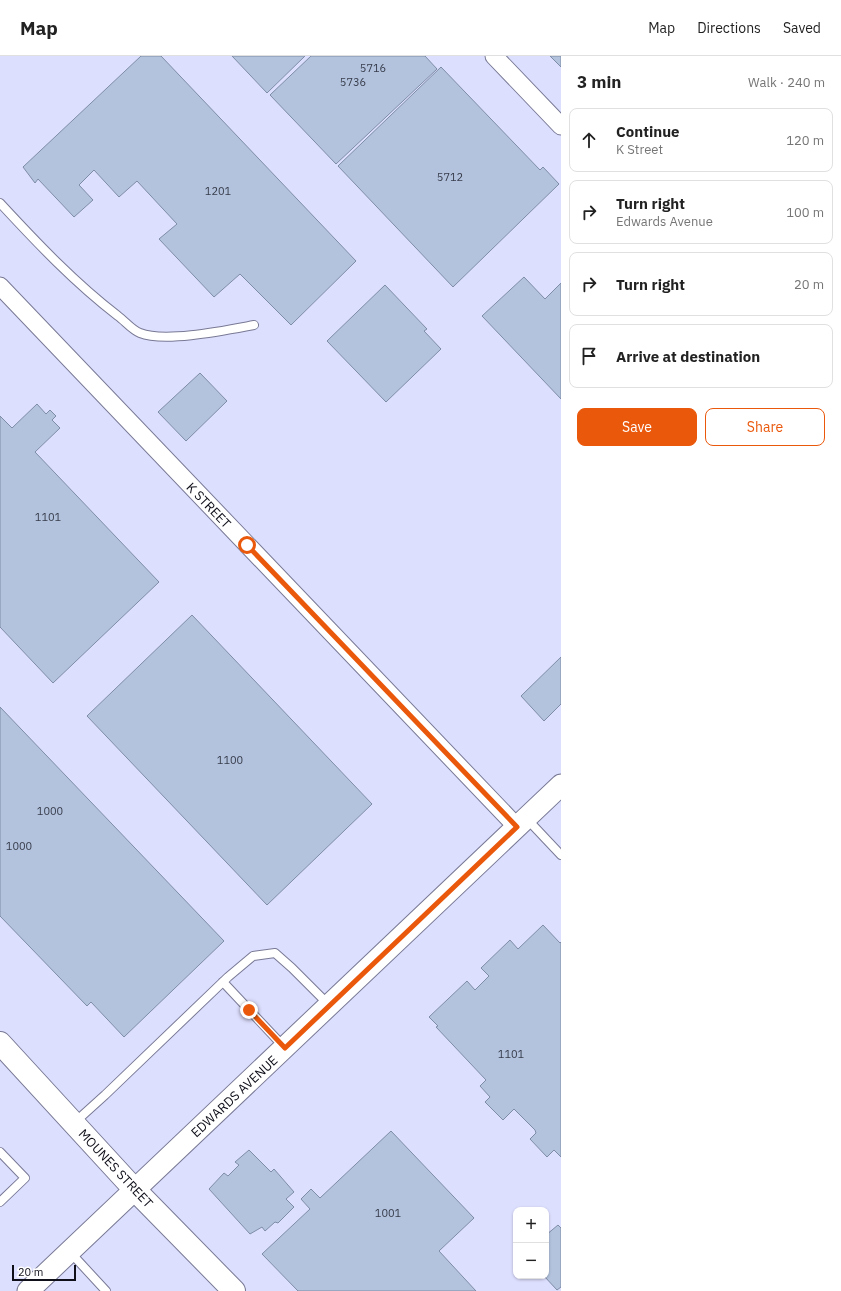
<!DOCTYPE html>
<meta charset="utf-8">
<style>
:root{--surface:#fff;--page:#f6f6f6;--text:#222;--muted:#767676;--line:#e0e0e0;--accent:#ea580c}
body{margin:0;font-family:"IBM Plex Sans",sans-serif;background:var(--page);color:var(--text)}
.controls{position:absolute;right:12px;bottom:12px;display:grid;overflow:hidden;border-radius:8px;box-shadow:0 1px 3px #0004}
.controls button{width:36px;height:36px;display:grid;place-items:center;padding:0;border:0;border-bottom:1px solid var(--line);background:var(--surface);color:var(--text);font:20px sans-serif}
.scale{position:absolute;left:12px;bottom:10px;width:64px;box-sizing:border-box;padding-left:4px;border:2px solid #0e0f19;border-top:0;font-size:11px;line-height:14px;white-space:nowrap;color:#0e0f19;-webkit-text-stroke:3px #fff;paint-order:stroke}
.stop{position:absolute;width:12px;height:12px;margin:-9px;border:3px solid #ea580c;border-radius:50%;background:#fff}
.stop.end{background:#ea580c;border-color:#fff;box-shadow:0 1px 4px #0008}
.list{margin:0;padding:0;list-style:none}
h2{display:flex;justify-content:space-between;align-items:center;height:52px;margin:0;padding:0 16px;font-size:17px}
h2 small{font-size:13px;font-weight:400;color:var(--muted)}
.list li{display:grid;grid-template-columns:26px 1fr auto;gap:12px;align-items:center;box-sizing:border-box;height:64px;margin:0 8px 8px;padding:0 8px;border:1px solid var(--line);border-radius:8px}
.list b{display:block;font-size:15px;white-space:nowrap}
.list p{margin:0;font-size:13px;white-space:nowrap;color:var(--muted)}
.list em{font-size:13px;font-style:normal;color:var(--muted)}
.actions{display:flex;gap:8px;padding:12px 16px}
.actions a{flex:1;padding:9px 0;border:1px solid var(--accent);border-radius:8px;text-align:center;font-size:14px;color:var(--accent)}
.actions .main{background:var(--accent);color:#fff}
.icon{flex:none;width:22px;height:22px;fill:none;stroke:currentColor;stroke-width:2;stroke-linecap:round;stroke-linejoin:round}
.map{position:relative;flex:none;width:561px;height:1235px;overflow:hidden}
header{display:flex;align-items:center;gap:24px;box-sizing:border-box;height:56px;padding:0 20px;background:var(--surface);border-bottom:1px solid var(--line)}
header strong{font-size:19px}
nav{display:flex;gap:22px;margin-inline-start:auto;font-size:14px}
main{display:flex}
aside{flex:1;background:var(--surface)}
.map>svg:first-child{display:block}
.built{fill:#dddffe;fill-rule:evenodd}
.building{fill:#b3c3de;stroke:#7e8da7}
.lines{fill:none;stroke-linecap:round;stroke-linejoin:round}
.service-casing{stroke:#787995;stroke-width:10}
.minor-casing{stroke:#787995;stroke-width:19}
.tertiary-casing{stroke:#787995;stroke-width:23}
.secondary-casing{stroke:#787995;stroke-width:24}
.service{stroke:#fff;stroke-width:8}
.minor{stroke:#fff;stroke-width:17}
.tertiary{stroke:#fff;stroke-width:21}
.secondary{stroke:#fff;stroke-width:22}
.route{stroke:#ea580c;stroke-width:5}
.labels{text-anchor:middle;stroke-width:4;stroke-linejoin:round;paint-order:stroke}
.number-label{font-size:11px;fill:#373c4a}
.street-label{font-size:13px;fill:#0e0f19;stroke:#fff}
</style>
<header>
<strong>Map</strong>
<nav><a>Map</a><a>Directions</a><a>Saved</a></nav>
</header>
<main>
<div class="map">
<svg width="561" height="1235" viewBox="0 0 561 1235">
<rect width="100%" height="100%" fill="#ebecff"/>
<path class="built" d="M0,0H561V1235H0ZM516,1154H546V1220H516Z"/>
<g class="building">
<path d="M141,0H161L356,205L291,269L240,218L214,241L159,183L177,168L137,125L119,141L94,114L79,129L93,144L74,161L38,123L35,127L23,111Z"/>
<path d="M232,0H305L267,37Z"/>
<path d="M311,0H425L437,13L336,108L270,39Z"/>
<path d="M550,0H561V11Z"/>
<path d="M441,11L540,114L543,111L559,128L453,231L338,110Z"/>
<path d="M524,221L545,243L561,227V343L482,260Z"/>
<path d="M385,229L427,273L424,275L441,293L386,346L327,285Z"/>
<path d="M200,317L227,345L186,385L158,356Z"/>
<path d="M37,348L46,358L50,354L56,360L52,364L60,372L35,396L159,526L53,627L0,571V360L12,372Z"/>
<path d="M192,559L372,748L267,849L87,660Z"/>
<path d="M561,601V648L544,665L521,640Z"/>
<path d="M0,651L224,885L124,981L91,946L87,950L0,860Z"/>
<path d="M543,869L560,887L561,886V1101L554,1094L547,1101L530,1083L536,1077L535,1074L514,1053L503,1064L485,1046L490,1041L480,1030L486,1024L436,971L438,970L429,961L467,925L475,934L489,920L481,912L510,884L518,893Z"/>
<path d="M391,1075L474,1162L439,1195L476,1235H298L262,1198L310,1153L301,1143L311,1133L320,1142Z"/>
<path d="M249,1094L271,1116L274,1113L294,1136L286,1143L294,1151L278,1167L275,1166L265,1175L262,1171L250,1178L209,1133L224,1117L228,1120L239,1109L235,1106Z"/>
<path d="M558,1169L561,1172V1231L557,1234L544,1220H546V1179Z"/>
</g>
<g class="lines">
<defs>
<g id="service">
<path d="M0,147C37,187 75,227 118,260C125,265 132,274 140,277C165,287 227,274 254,269"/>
<path d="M527,763L561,799"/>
<path d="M223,926L284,991"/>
<path d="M74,1067L105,1039L228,921L253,900L275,897L292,912L329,949"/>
<path d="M0,1096L25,1122L0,1146"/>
<path d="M70,1196L106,1235"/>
</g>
<g id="minor">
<path d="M494,0L561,70"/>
<path d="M0,230L517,771"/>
</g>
<path id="tertiary" d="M28,1235L561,729"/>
<path id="secondary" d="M0,987L135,1134L234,1235"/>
</defs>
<use href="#service" class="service-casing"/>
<use href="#minor" class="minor-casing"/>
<use href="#tertiary" class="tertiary-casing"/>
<use href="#secondary" class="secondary-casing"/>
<use href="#service" class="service"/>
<use href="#minor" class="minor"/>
<use href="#tertiary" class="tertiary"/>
<use href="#secondary" class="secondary"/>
</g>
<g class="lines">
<path class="route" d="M247,489L517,771L285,992L249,954"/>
</g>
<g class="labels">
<g class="number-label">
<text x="373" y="16">5716</text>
<text x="353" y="30">5736</text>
<text x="450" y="125">5712</text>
<text x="218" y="139">1201</text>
<text x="48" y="465">1101</text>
<text x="230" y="708">1100</text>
<text x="50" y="759">1000</text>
<text x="19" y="794">1000</text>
<text x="511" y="1002">1101</text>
<text x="388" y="1161">1001</text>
</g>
<g class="street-label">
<text transform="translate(209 449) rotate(46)" y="5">K STREET</text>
<text transform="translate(234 1040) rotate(-43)" y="5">EDWARDS AVENUE</text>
<text transform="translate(116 1112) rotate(47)" y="5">MOUNES STREET</text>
</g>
</g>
</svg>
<div class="controls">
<button>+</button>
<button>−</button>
</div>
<div class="scale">20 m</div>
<div class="stop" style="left:247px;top:489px"></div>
<div class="stop end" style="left:249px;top:954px"></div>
</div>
<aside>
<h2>3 min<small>Walk · 240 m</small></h2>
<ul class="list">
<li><svg class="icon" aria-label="ahead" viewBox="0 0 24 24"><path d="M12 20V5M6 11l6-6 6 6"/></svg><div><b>Continue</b><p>K Street</p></div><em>120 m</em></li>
<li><svg class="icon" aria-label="right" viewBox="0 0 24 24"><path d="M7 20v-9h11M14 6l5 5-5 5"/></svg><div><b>Turn right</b><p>Edwards Avenue</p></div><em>100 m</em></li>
<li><svg class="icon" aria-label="right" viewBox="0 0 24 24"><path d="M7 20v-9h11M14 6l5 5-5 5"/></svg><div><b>Turn right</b></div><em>20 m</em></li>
<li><svg class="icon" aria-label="arrive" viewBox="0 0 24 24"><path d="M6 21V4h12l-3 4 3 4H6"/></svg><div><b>Arrive at destination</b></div></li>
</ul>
<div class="actions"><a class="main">Save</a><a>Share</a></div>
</aside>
</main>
